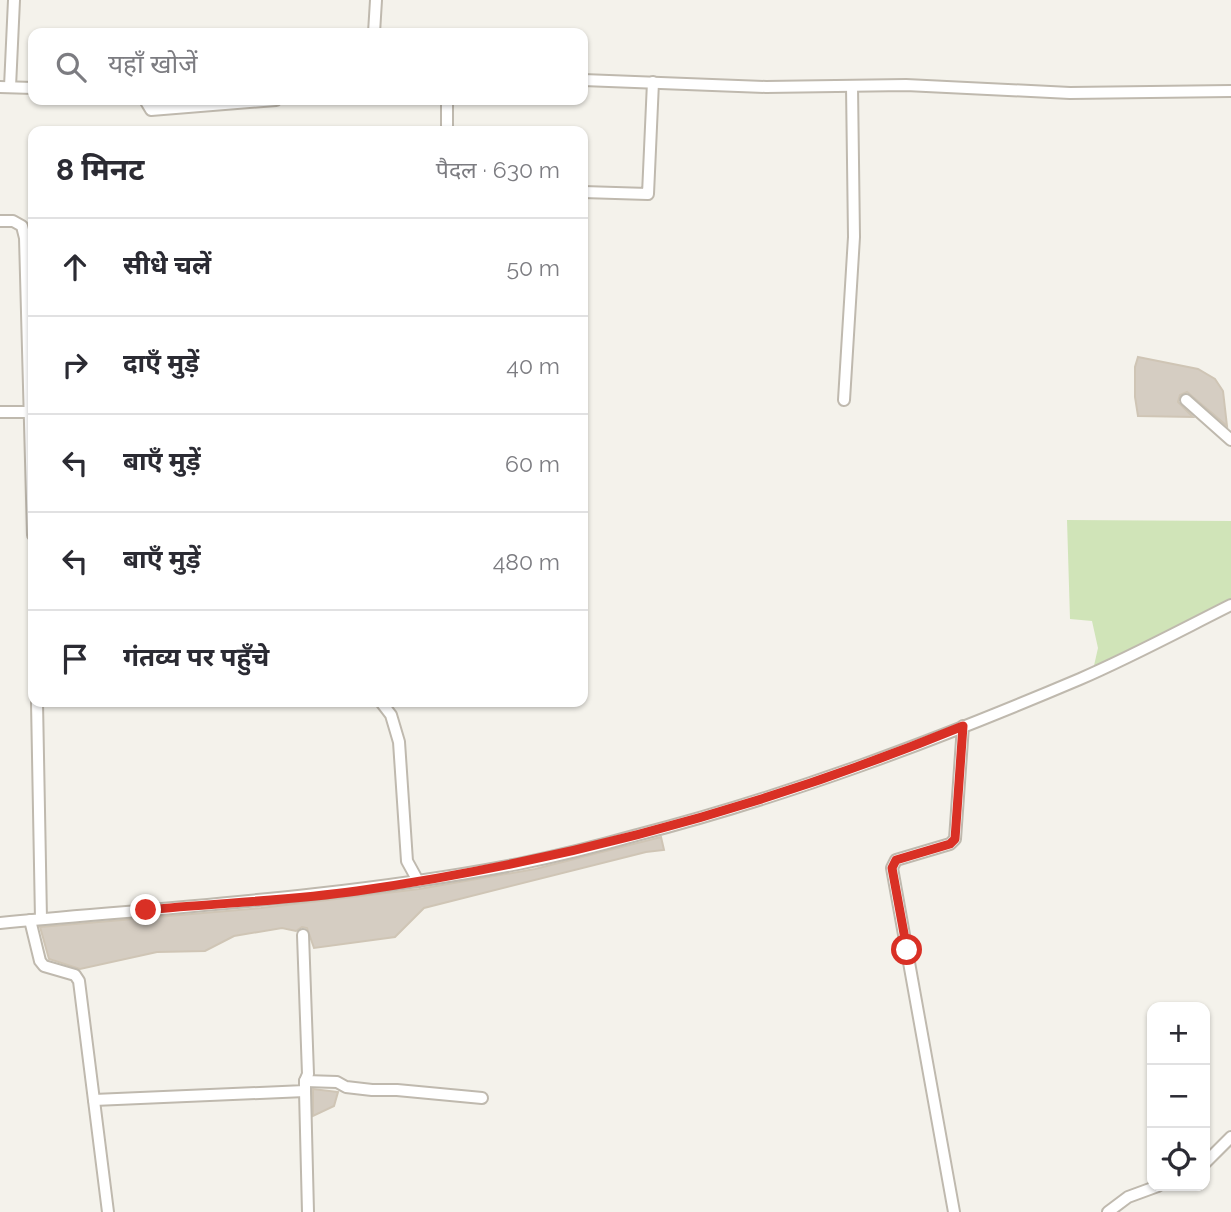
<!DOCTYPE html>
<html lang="hi">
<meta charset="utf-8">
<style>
:root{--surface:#fff;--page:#f2f2f3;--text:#2b2b33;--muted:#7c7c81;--line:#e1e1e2}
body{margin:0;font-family:Raleway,"Noto Sans Devanagari",sans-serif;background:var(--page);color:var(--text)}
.controls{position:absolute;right:21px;bottom:21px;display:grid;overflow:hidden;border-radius:14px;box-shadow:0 2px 5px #0004}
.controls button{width:63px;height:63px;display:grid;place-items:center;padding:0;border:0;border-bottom:2px solid var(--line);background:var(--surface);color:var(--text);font:35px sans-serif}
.stop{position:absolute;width:21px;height:21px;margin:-16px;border:5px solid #d93025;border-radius:50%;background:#fff}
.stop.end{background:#d93025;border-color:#fff;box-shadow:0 2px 7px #0008}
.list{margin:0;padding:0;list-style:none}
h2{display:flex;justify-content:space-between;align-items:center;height:91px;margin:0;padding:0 28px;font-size:30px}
h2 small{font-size:23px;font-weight:400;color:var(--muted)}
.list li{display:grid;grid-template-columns:46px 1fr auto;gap:21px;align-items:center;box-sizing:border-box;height:98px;padding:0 28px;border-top:2px solid var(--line)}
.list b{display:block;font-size:26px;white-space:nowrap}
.list em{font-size:23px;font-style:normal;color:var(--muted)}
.icon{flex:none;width:38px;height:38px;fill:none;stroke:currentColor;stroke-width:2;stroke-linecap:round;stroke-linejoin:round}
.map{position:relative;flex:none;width:1231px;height:1212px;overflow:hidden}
.search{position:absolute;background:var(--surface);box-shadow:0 2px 5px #0004;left:28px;top:28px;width:560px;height:77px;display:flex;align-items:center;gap:18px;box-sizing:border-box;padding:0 24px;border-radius:14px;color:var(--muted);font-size:26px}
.panel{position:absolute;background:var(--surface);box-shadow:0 2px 5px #0004;left:28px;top:126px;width:560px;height:581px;border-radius:14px}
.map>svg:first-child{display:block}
.green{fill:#d0e4b8}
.building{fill:#d5cdc2;stroke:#cfc5b5;stroke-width:2}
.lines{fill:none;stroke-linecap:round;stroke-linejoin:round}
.minor-casing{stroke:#bfb9ae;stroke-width:14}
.minor{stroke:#fff;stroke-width:10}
.route{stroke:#d93025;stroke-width:9}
</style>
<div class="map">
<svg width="1231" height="1212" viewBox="0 0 1231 1212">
<rect width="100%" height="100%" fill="#f4f2eb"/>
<path class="green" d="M1067,520L1231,521V601L1093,670L1098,648L1092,621L1070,619Z"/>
<g class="building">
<path d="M1138,357L1198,369L1215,379L1223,391L1227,426L1187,392L1180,395L1178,402L1193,417L1138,416L1135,397V367Z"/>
<path d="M661,837L664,850L646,852L424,908L395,937L314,948L307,928L302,927L296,931L282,928L234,936L205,951L157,952L80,969L49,959L40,927L261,908L419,889L535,869Z"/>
<path d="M313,1089L338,1092L334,1106L313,1116Z"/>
</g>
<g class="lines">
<defs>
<g id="minor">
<path d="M374,33L376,0"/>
<path d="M583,80L766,87L906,85L1070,93L1231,91"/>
<path d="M0,87L33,88"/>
<path d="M10,87L14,0"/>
<path d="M145,100L151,110L276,100"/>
<path d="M447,131V100"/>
<path d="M583,192L648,194L653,82"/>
<path d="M0,221H13L22,226L25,238L33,535"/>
<path d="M844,400L854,237L852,86"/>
<path d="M1186,400L1231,440"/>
<path d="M0,412H29"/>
<path d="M37,702L41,919"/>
<path d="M381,702L391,715L399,742L407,861L418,881"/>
<path d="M30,920L40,961L44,966L75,975L79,981L108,1212"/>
<path d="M0,923C173,907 347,897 518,864C558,856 598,846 637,835C789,796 936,740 1080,679C1131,657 1181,630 1231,605"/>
<path d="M305,1081L337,1082L346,1087L372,1090H397L482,1098"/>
<path d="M305,1091L308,1212"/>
<path d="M94,1100L305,1091V1081L308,1074L303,935"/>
<path d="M1205,1163L1231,1137"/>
<path d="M954,1212L892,868L896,860L950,844L955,839L963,726"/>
<path d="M1108,1212L1128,1197L1158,1186"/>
</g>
</defs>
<use href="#minor" class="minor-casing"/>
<use href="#minor" class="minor"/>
</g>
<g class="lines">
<path class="route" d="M146,910C216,903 287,901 357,891C565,861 768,806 963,726L955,839L950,844L896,860L892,868L907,950"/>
</g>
</svg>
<div class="controls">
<button>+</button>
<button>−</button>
<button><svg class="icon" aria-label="locate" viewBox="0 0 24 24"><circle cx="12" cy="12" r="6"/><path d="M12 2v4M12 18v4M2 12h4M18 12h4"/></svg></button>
</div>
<div class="stop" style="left:907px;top:950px"></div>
<div class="stop end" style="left:146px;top:910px"></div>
<div class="search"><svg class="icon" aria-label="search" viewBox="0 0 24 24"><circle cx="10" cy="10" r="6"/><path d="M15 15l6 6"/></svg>यहाँ खोजें</div>
<section class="panel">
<h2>8 मिनट<small>पैदल · 630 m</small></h2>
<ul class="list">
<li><svg class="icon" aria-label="ahead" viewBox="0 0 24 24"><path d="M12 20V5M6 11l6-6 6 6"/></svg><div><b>सीधे चलें</b></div><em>50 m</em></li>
<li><svg class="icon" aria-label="right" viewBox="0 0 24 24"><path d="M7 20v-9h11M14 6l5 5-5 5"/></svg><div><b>दाएँ मुड़ें</b></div><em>40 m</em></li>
<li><svg class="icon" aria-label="left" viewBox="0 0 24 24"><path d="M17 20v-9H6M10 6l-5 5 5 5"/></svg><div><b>बाएँ मुड़ें</b></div><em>60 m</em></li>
<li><svg class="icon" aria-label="left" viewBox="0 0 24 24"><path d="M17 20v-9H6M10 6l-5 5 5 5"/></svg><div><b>बाएँ मुड़ें</b></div><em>480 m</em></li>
<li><svg class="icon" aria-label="arrive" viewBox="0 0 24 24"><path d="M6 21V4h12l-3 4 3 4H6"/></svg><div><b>गंतव्य पर पहुँचे</b></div></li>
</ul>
</section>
</div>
